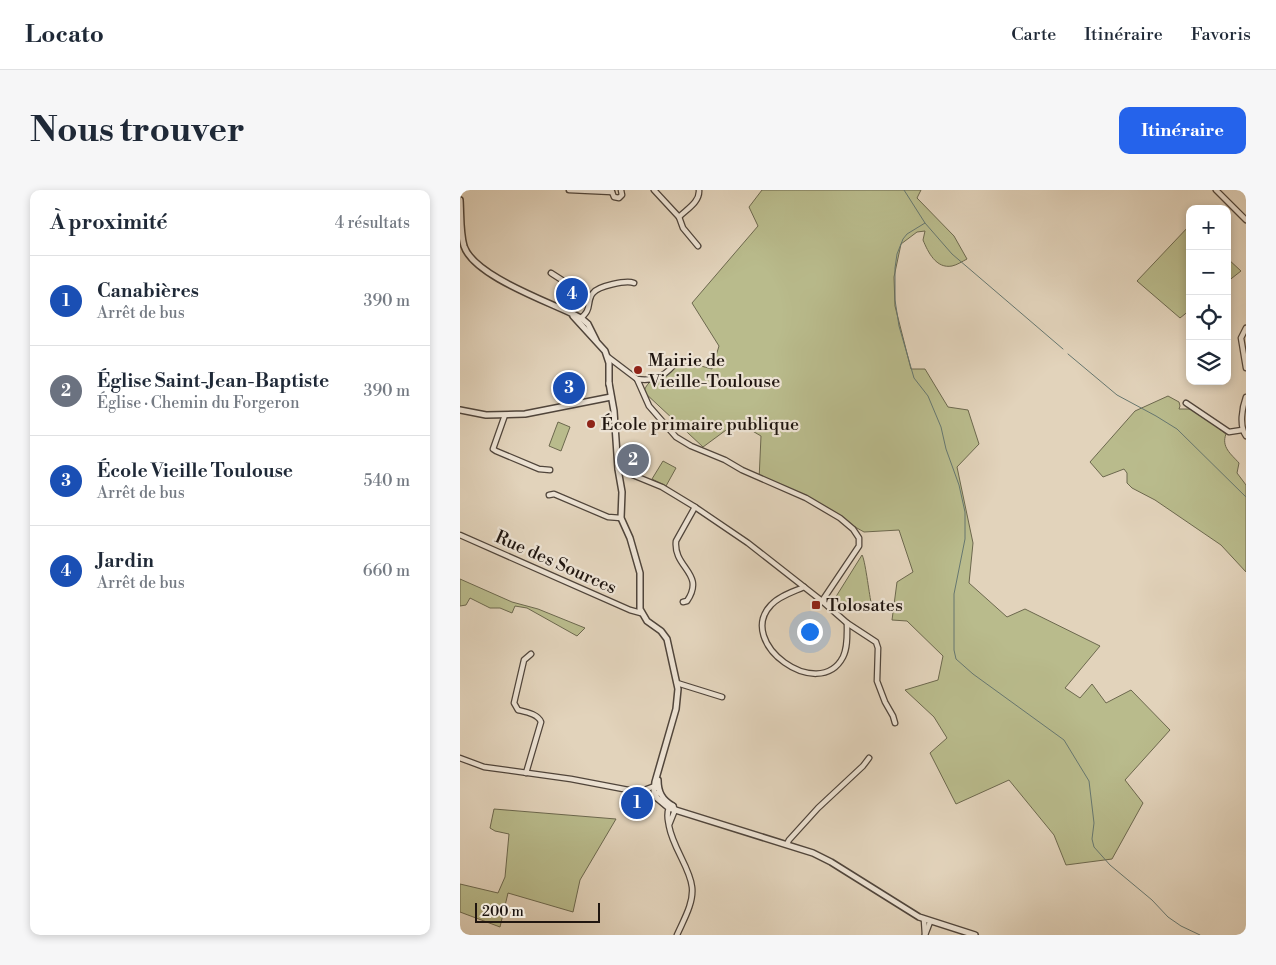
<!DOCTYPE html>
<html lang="fr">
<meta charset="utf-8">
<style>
:root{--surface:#fff;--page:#f6f6f7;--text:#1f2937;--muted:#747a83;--line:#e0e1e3;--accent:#2563eb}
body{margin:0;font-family:"Libre Bodoni",serif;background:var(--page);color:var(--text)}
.controls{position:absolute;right:15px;top:15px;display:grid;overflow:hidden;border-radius:10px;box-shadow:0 2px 8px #0003}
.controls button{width:45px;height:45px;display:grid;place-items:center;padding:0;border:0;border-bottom:1px solid var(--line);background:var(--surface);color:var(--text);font:25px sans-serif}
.scale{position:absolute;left:15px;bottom:12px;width:125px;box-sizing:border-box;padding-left:5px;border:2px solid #201610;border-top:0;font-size:14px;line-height:18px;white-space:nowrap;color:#201610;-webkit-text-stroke:4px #ece2d3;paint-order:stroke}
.you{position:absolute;left:349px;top:441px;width:18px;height:18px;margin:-12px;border:4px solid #fff;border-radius:50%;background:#1a73e8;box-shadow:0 0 0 8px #1a73e833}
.badge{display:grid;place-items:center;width:32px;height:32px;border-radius:50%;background:var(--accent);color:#fff;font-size:16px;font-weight:700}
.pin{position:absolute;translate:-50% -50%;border:2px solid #fff;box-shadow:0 1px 5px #0006}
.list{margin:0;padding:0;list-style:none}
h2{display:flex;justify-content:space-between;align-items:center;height:65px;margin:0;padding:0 20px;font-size:21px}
h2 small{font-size:16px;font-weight:400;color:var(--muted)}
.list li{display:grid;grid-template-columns:32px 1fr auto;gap:15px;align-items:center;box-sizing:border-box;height:90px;padding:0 20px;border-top:1px solid var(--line)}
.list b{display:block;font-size:19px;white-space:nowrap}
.list p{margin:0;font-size:16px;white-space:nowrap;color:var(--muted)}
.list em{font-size:16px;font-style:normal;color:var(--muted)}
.icon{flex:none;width:28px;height:28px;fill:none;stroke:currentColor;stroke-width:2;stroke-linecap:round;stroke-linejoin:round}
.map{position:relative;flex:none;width:786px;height:745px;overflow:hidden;border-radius:10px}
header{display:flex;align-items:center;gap:30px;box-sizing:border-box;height:70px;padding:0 25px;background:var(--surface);border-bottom:1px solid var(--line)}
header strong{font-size:24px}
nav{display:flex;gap:28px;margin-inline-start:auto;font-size:18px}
.intro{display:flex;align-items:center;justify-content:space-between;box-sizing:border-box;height:120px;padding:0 30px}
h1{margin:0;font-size:35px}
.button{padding:12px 22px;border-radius:10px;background:var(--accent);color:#fff;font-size:18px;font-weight:700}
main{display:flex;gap:30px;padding:0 30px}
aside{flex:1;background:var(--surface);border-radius:10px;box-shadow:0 2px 8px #0003}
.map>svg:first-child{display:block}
.green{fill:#b9bb8c;stroke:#6c684e}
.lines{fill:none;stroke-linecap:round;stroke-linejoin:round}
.stream{stroke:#667770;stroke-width:1}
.minor-casing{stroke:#50453b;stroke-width:7}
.tertiary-casing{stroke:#50453b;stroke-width:8}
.minor{stroke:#ece2d3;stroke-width:4.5}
.tertiary{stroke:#ece2d3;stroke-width:5}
.poi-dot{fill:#8f2418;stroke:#ece2d3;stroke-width:2}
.labels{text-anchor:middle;stroke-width:4.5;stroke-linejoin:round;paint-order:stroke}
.poi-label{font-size:18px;fill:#201610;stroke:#ece2d3;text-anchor:start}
.street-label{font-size:18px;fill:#201610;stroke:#ece2d3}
</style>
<header>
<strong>Locato</strong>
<nav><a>Carte</a><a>Itinéraire</a><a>Favoris</a></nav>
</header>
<div class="intro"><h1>Nous trouver</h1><a class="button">Itinéraire</a></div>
<main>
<aside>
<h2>À proximité<small>4 résultats</small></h2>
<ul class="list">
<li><span class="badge" style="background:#1a4fb4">1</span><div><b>Canabières</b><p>Arrêt de bus</p></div><em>390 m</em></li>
<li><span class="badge" style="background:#6b7280">2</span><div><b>Église Saint-Jean-Baptiste</b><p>Église · Chemin du Forgeron</p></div><em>390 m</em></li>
<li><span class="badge" style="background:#1a4fb4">3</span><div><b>École Vieille Toulouse</b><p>Arrêt de bus</p></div><em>540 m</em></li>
<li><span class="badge" style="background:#1a4fb4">4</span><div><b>Jardin</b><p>Arrêt de bus</p></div><em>660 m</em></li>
</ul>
</aside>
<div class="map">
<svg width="786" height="745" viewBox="0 0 786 745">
<rect width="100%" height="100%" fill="#e2d3bb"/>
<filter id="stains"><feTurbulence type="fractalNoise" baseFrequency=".004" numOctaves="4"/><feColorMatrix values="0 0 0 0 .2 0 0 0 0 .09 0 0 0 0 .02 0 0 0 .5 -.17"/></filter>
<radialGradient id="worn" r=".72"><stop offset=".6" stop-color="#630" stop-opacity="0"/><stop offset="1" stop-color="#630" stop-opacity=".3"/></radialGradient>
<g class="green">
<path d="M302,0H461L457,8L494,46L507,69C503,71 497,75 492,76C476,79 468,62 463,50L465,41L457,42L441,54L434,87L435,116L451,179H465L488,217L508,220L519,254L497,277L513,353L509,393L547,427L565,419L640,456L605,498L620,508L632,494L646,513L671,500L710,540L665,590L683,613L652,669L606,675L594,645L549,590L496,614L470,563L487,548L474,527L445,500L478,490L483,466L447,431L432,430L437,392L453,382L439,340L404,342L344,308L299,290L301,246L277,232L243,257L184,202C186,189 212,176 225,174C233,173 244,177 252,179L259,156L232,113L298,36L289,17Z"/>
<path d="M730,35V120L720,128L677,91Z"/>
<path d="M767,68L781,81L767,92Z"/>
<path d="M708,206L719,212L720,216L719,219H733L766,244C761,257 771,264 779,273L777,283L786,295V382L761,355L695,310L672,298L667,293V283L664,279L643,287L630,272L675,221Z"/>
<path d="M98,232L110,237L101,261L89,256Z"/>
<path d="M203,271L216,278L206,296L192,289Z"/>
<path d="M402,365C405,369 409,403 411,412L396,417L386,415L382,423L372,413Z"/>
<path d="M0,389L52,412L78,419L125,438L117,446L67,418L55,416L52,423L40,418H30L10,408L6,415L0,416Z"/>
<path d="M34,619L156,629L120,690L113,722L48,703L40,737L0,722V694L38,703L45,687L49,644L35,641L30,638Z"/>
</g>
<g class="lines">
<g class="stream">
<path d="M444,0L465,33L447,44L443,49L437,64L435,78V110L439,136L454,188L468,206L481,237L486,259L499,295L505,322V349L494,404V460L496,469L513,484L604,550L629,591L634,633L632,649L634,657L650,675L692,710L708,727L721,736L740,745"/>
<path d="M465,33L492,64L603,159"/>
<path d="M608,164L657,205L696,226L717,239L786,307"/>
</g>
<defs>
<g id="minor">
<path d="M109,0L152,2"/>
<path d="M194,0L219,27C227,19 240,12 239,0"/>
<path d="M756,0L786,30"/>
<path d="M152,2L154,7L159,8L162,5L161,0"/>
<path d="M219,27L223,38L238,56"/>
<path d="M91,83L130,108"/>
<path d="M119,130C121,128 125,125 127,121C130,116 128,108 133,103C138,96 166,90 174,93"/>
<path d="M786,138L781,148L786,178"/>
<path d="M148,167L177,189L189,216L216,247L231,256L265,270L282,280L346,308L380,328L393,339L399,348V356L362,411"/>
<path d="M177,189C194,192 206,186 216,172"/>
<path d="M786,207C782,218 779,236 786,246"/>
<path d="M726,213L769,242L782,240"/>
<path d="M45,225L33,259L36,261L79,279L90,280"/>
<path d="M158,279L202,297L235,317L288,353L362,411L387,433L416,452L418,458L417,491L425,512L433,526L435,533"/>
<path d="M89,305L94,304L148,327L161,328"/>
<path d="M0,345L170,420L181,423"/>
<path d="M344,397C333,402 319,406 311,415C275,453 359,513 383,467C388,457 387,444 387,433"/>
<path d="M223,412L227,411C246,383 213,378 216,351L235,317"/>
<path d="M217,493L262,507"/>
<path d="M0,568L24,577L111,589L179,602"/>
<path d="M66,583L81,532C78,524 66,522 58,520L54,513L64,470L71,464"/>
<path d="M197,598L192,597L179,602L194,606L198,603"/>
<path d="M209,635L215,620L213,616L209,618C206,625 208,629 209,636C213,658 230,678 232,697C234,713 223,731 217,745"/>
<path d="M327,654L329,650L358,618L403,576L409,568"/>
<path d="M464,730L465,745"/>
<path d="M465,745L470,732"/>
</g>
<g id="tertiary">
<path d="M0,10C1,25 0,42 4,56C14,87 93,113 121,128L128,134L136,150"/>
<path d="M113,126L145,161L149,173V194"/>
<path d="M149,193L154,221L158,279L162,302L161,328L170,348L180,383V419L187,431L201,441L207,449L218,499L216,519L195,592L194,601L197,608L209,618L353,663L371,672L459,727L515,745"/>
<path d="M0,220L26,225L65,224L151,207"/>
<path d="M198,590C198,602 202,610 213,616"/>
</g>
</defs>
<use href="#minor" class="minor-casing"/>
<use href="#tertiary" class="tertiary-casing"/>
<use href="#minor" class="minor"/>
<use href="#tertiary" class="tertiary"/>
</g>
<g class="poi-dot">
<circle cx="178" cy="180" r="5"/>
<circle cx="131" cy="234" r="5"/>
<rect x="351" y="410" width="10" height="10" rx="2.5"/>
</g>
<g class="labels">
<g class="poi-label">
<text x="188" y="176">Mairie de<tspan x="188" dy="21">Vieille-Toulouse</tspan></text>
<text x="141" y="240">École primaire publique</text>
<text x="366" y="421">Tolosates</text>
</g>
<g class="street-label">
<text transform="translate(96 372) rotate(24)" y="6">Rue des Sources</text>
</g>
</g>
<rect width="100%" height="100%" filter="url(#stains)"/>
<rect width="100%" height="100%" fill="url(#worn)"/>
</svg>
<div class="controls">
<button>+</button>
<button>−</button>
<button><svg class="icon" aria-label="locate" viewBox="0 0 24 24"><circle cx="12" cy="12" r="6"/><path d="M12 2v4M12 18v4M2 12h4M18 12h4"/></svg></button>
<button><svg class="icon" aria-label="layers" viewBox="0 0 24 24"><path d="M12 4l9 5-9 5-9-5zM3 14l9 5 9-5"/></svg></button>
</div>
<div class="scale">200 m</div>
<div class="you"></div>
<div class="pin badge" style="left:177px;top:613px;background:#1a4fb4">1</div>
<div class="pin badge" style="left:173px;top:270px;background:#6b7280">2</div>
<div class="pin badge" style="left:109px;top:198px;background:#1a4fb4">3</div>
<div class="pin badge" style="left:112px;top:104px;background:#1a4fb4">4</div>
</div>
</main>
